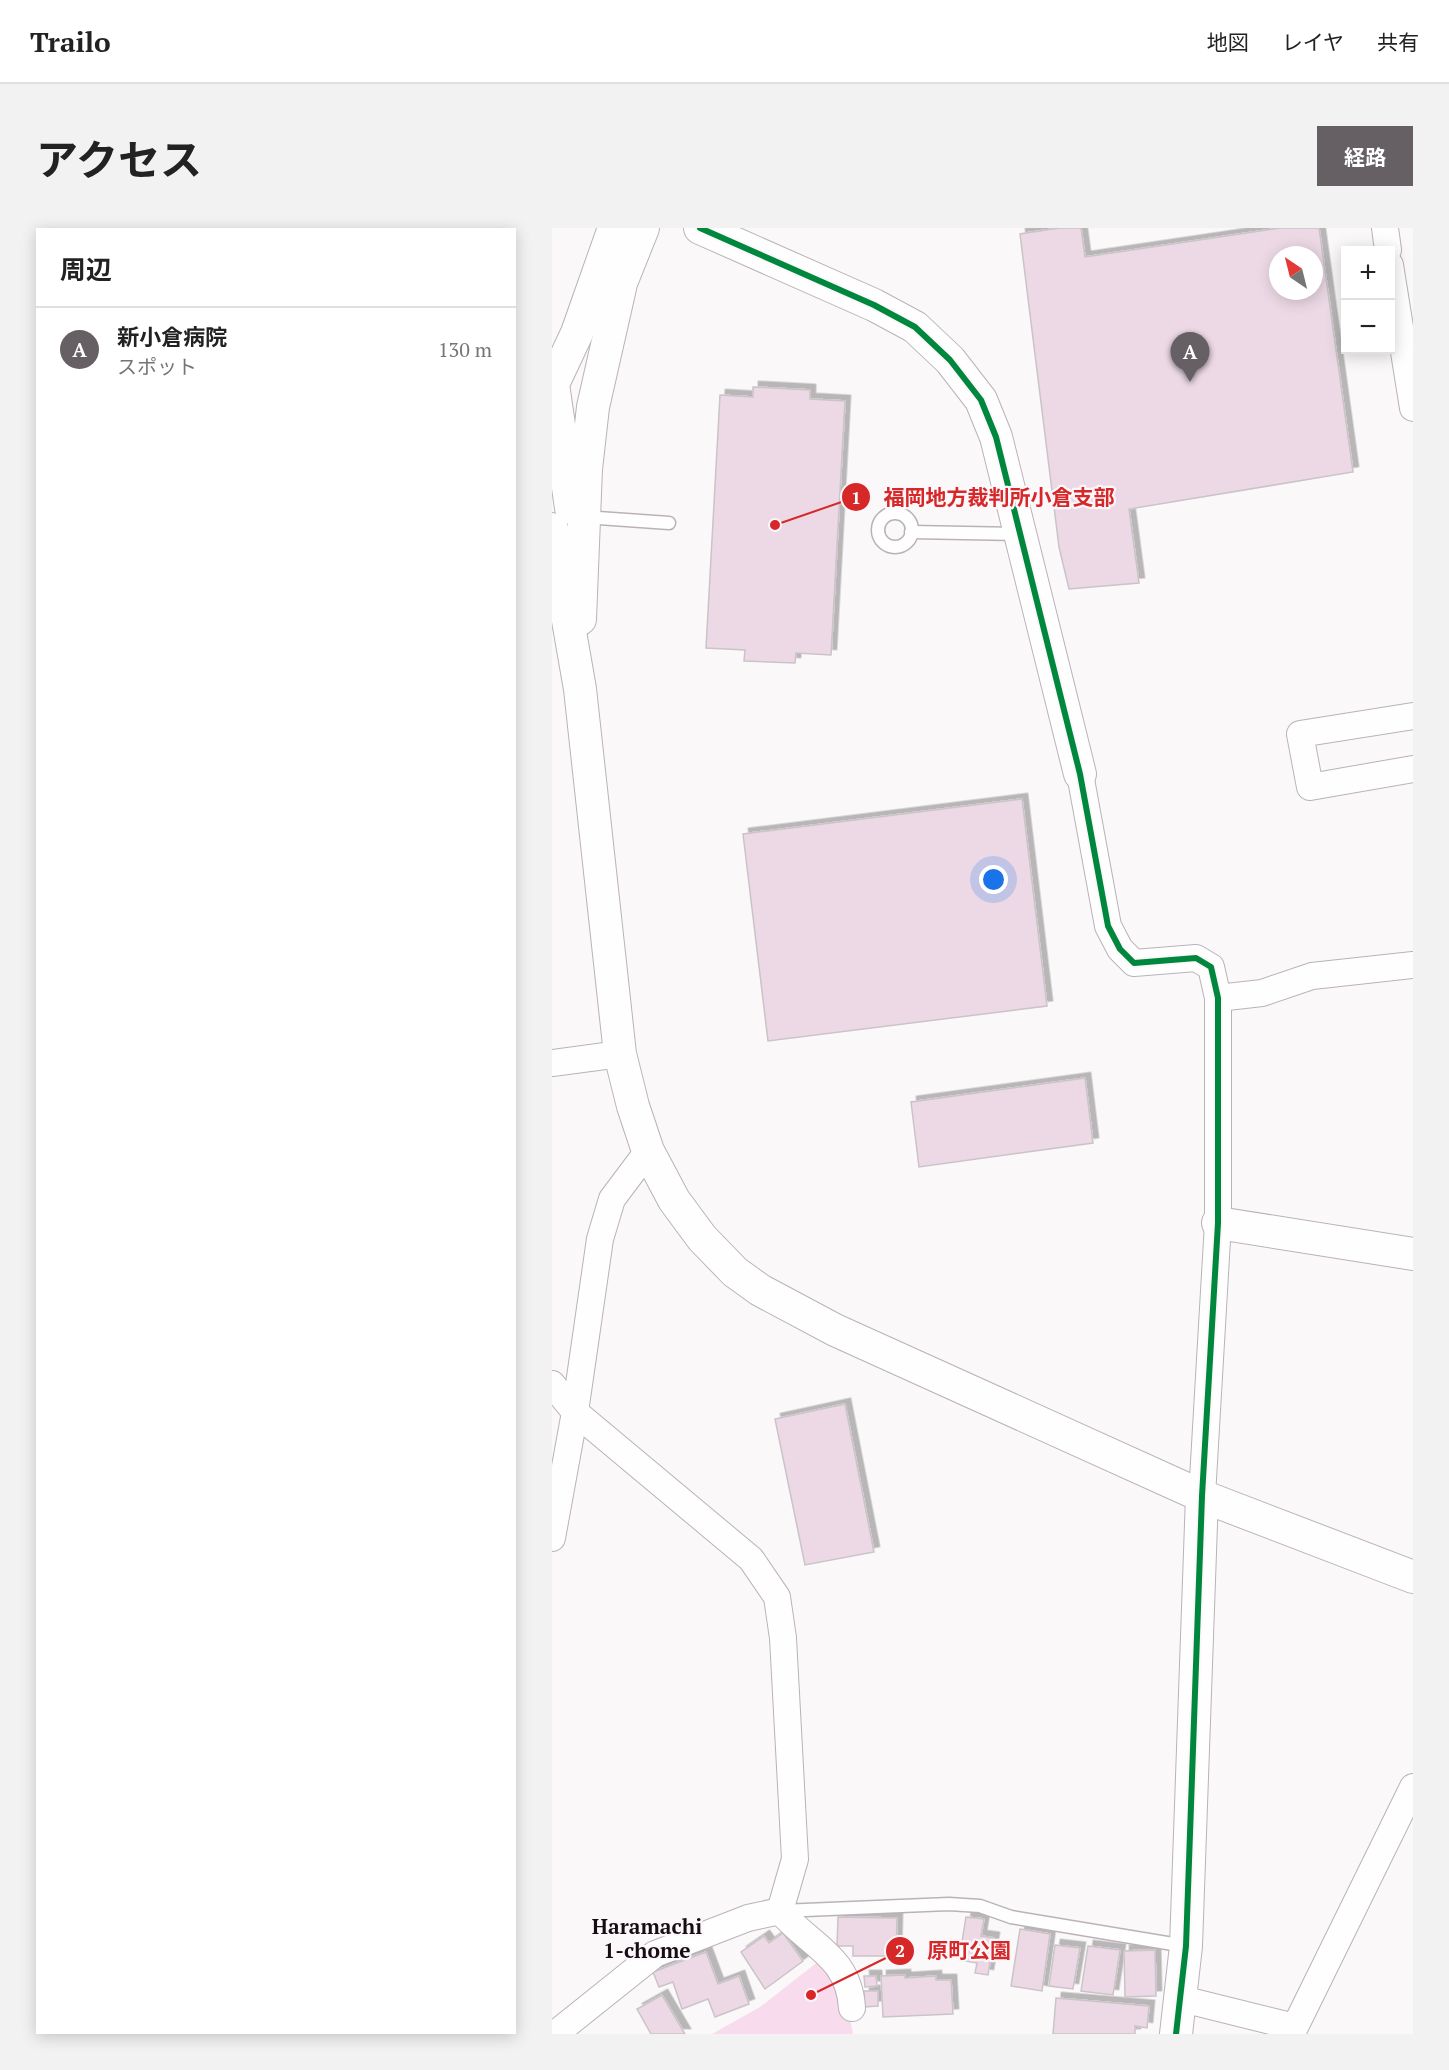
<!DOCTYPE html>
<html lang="ja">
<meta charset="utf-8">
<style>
:root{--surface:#fff;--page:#f2f2f2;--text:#222;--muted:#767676;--line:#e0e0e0;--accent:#665f64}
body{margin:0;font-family:"PT Serif","Noto Sans JP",serif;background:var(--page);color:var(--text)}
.controls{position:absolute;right:18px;top:18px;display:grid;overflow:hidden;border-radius:0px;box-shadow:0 3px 15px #0003}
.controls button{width:54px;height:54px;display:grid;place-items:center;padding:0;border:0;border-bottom:2px solid var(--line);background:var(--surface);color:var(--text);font:30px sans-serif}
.compass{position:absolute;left:717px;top:18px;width:54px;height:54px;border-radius:50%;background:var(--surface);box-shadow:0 3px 15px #0003;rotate:325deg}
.you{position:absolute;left:442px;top:652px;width:21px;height:21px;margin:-15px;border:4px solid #fff;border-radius:50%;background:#1a73e8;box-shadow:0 0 0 9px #1a73e833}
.badge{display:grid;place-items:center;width:39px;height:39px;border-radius:50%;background:var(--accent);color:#fff;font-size:20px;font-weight:700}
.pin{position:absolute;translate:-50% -50px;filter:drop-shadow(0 2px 3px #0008)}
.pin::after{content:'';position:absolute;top:32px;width:21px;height:18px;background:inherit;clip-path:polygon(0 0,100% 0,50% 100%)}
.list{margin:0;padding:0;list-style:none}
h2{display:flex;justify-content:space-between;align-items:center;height:78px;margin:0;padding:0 24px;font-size:26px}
h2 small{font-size:20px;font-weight:400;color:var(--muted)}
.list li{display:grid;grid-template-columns:39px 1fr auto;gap:18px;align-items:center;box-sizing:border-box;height:84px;padding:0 24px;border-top:2px solid var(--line)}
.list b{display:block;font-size:22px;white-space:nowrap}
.list p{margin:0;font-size:20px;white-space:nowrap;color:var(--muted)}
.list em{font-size:20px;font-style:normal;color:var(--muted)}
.map{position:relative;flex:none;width:861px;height:1806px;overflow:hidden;border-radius:0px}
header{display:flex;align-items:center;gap:36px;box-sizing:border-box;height:84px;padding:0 30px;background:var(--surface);border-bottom:2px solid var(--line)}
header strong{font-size:28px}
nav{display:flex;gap:33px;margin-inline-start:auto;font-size:21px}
.intro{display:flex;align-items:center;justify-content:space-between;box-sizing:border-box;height:144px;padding:0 36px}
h1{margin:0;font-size:42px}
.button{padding:15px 27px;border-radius:0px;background:var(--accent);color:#fff;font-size:21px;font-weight:700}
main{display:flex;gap:36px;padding:0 36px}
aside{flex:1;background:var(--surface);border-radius:0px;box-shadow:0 3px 15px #0003}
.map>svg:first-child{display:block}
.green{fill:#f8dced}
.building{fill:#ecd9e5;stroke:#cac4c7;stroke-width:1.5;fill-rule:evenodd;filter:url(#shadow)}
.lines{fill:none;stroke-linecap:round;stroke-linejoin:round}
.service-casing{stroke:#b9b3b7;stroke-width:15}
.minor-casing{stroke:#b9b3b7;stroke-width:28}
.tertiary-casing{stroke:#b9b3b7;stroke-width:34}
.secondary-casing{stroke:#b9b3b7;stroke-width:36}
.service{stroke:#fefefe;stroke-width:12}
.minor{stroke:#fefefe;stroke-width:26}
.tertiary{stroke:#fefefe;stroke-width:32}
.secondary{stroke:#fefefe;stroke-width:33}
.cycleway-casing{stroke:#fcf7fa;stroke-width:10}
.cycleway{stroke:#00873e;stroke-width:6}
.labels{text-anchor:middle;stroke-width:4.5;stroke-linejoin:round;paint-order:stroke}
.neighbourhood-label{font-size:21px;font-weight:bold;fill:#160d13;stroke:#fcf7fa}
.leader{fill:none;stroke:#d62828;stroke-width:2}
.callout-dot{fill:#d62828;stroke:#fcf7fa;stroke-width:2}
.mark-label{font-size:18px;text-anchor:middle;font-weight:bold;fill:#fff}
.callout-label{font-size:21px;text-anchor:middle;font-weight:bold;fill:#d62828;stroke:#fcf7fa;stroke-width:4.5;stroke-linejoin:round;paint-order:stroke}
</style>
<header>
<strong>Trailo</strong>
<nav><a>地図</a><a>レイヤ</a><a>共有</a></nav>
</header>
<div class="intro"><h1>アクセス</h1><a class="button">経路</a></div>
<main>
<aside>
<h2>周辺<small></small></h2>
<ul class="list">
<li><span class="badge">A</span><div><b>新小倉病院</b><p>スポット</p></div><em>130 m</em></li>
</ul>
</aside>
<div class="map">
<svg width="861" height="1806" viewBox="0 0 861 1806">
<defs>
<filter id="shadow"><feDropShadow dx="5.5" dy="-5.5" stdDeviation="0" flood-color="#0004"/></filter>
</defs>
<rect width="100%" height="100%" fill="#fbf8fa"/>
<path class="green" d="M268,1732L291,1755L301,1806H160L208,1779Z"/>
<g class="building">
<path d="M507,0H529L533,29L728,0H767L801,244L577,281L587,355L517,361L507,319L468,6ZM726,27H762V63H726Z"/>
<path d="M201,159L258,162V171L293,173L279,427L244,425L243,435L192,433L193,422L154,420L168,167L201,169Z"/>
<path d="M470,571L495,778L216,813L191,606Z"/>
<path d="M533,850L541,915L367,939L359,874Z"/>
<path d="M293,1176L322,1324L253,1337L223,1191Z"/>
<path d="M286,1689L345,1690L344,1728H301V1718H285Z"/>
<path d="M414,1689L432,1691L429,1708L442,1710L436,1747L423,1745L425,1735L407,1732Z"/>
<path d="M468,1701L498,1706L490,1763L459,1758Z"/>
<path d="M231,1705L251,1733L213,1761L189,1724L212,1708L217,1715Z"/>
<path d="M503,1717L528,1720L521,1761L497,1758Z"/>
<path d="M536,1718L568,1722L561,1767L529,1763Z"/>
<path d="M603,1722L604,1768L573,1769L572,1723Z"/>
<path d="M154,1724L166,1756L187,1748L197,1776L163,1789L156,1771L130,1781L121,1754L107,1759L101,1744Z"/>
<path d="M353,1747V1750L384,1748V1752H399L401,1786L331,1789L329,1748Z"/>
<path d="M312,1748H324L325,1758L313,1759Z"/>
<path d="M312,1763H326V1778L312,1779Z"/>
<path d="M110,1767L133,1806H99L85,1781Z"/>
<path d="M504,1770L597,1778L595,1800L583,1798V1806H501Z"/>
</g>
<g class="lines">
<defs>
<g id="service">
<circle cx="343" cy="302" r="17"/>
<path d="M32,289L117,295"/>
<path d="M359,304L466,306"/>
<path d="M229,1683L397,1676L428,1678L459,1689L633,1718"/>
</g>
<g id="minor">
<path d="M833,0L836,22"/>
<path d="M838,37L861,180"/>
<path d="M861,488L748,506L758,559L861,541"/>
<path d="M528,546L556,698L568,721L582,735L644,730L659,739L666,770V995L650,1268"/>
<path d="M666,770L710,765L760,748L861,737"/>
<path d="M0,835L68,826"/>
<path d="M0,1156L23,1184L199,1331L225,1369L231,1410L243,1631L228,1683"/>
<path d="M0,1310L23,1184L48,1011L60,971L96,923"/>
<path d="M228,1683C258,1718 297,1728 300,1780"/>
<path d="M630,1771L743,1799L861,1559"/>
<path d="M3,1806L103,1726L196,1690L228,1683"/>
</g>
<g id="tertiary">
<path d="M148,0L322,77L363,99L398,132L429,172L444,209L528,546"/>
<path d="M59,80L91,0"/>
<path d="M19,280L1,156L25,105L62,0"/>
<path d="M0,301L28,461L68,826L81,878L96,923L122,972L150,1010L183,1044L208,1062L283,1102L650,1268L861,1349"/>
<path d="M28,391L34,241L41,179L68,60"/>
<path d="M666,995L861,1026"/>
<path d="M624,1806L634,1718L650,1268"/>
</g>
<path id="secondary" d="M0,144V182"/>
</defs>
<use href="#service" class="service-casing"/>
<use href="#minor" class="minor-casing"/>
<use href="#tertiary" class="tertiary-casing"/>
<use href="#secondary" class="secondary-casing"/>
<use href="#service" class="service"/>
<use href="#minor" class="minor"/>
<use href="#tertiary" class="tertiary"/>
<use href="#secondary" class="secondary"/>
<defs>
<path id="cycleway" d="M148,0L322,77L363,99L398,132L429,172L444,209L528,546L556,698L568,721L582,735L644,730L659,739L666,770V995L650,1268L634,1718L624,1806"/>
</defs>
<use href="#cycleway" class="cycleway-casing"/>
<use href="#cycleway" class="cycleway"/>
</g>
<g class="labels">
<g class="neighbourhood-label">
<text x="95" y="1706">Haramachi<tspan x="95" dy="24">1-chome</tspan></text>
</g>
</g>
<path class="leader" d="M223 297L304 269M259 1767L348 1723"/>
<g class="callout-dot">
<circle cx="223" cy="297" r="6"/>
<circle cx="259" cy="1767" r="6"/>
<circle cx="304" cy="269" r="15"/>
<circle cx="348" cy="1723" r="15"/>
</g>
<g class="mark-label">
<text x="304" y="276">1</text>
<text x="348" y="1729">2</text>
</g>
<g class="callout-label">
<text x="447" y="277">福岡地方裁判所小倉支部</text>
<text x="417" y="1730">原町公園</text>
</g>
</svg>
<div class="controls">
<button>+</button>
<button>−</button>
</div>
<svg class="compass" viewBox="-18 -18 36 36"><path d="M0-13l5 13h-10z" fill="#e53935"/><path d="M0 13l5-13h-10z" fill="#767676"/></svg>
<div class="you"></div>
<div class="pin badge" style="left:638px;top:154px">A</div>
</div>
</main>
